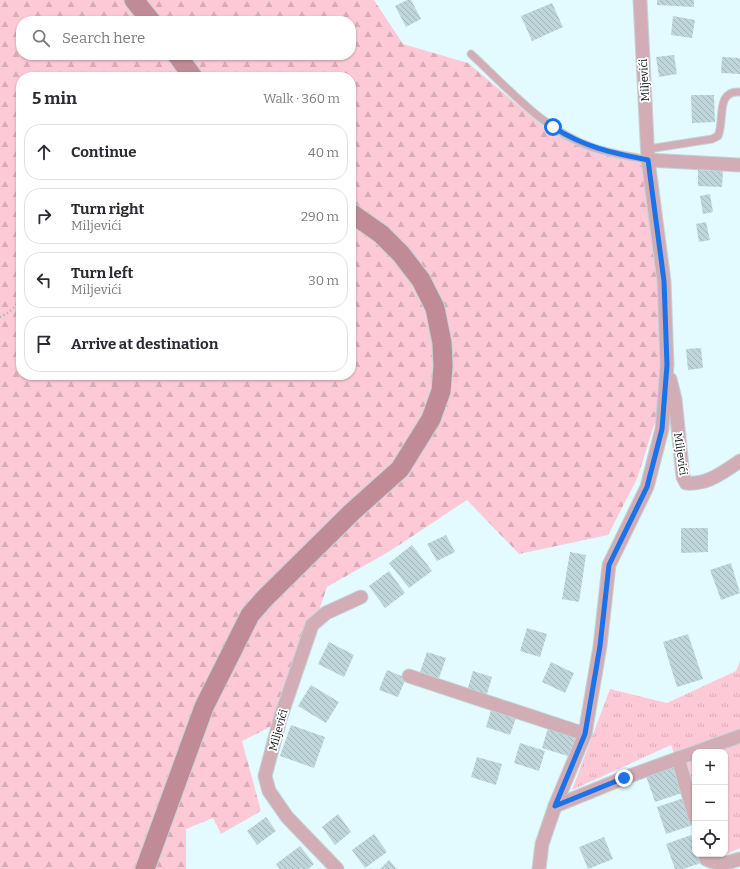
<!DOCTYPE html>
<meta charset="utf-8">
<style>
:root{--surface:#fff;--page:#f7f7f7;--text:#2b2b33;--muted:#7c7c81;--line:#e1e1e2}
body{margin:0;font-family:Bitter,serif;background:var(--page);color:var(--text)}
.controls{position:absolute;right:12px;bottom:12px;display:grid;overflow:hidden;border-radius:8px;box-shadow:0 1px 3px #0004}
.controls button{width:36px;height:36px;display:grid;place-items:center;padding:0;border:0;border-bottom:1px solid var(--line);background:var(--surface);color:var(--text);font:20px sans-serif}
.stop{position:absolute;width:12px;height:12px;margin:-9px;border:3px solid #1a73e8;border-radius:50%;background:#fff}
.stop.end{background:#1a73e8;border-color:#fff;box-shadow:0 1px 4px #0008}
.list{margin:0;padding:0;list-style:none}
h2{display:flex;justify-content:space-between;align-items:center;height:52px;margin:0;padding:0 16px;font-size:17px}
h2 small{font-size:13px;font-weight:400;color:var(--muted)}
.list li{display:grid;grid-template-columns:26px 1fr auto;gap:12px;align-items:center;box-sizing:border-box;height:56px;margin:0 8px 8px;padding:0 8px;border:1px solid var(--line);border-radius:16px}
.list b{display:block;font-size:15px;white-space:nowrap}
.list p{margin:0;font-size:13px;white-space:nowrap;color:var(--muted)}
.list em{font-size:13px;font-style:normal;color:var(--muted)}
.icon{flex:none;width:22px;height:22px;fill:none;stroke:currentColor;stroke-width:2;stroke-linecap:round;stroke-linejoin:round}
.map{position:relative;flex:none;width:740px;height:869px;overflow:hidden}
.search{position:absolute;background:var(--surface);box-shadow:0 1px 3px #0004;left:16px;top:16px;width:340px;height:44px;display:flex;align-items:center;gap:10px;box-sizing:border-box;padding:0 14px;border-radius:16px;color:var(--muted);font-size:15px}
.panel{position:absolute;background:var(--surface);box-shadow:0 1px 3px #0004;left:16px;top:72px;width:340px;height:308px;border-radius:16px}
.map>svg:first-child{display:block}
.grass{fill:url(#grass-tufts)}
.forest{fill:url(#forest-firs);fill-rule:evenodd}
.building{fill:url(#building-back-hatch)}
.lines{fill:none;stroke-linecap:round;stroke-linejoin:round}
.service-casing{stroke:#c0d6d9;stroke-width:9}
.minor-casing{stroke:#c0d6d9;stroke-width:15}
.secondary-casing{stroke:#c0d6d9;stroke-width:21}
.path{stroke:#9db0b3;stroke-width:2.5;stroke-dasharray:1 3;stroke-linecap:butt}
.service{stroke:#d3adb6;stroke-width:7}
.minor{stroke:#d3adb6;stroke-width:13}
.secondary{stroke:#c08a97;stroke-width:19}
.route{stroke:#1a73e8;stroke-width:5}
.labels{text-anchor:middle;stroke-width:3.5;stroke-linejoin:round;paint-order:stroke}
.street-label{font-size:11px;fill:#0a1213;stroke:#fff}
</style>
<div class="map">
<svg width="740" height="869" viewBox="0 0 740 869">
<defs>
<pattern id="grass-tufts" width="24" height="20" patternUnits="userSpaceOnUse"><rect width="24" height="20" fill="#fdc9d6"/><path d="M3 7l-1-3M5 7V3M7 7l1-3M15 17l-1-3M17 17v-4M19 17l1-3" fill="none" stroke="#d8acb7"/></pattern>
<pattern id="forest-firs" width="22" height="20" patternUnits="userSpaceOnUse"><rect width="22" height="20" fill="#fdc9d6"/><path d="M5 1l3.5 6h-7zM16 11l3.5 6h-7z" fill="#d8acb7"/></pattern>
<pattern id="building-back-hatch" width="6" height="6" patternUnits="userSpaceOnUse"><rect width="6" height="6" fill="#bed5d9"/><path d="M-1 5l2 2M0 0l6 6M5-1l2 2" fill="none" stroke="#a2b6b9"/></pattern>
</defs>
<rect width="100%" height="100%" fill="#e3fbff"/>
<path class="grass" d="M740,661V848L723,856L718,854H725V752H695V808L671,745L572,790L610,689L667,703L736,671Z"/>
<path class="forest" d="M0,0H374L403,44L468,63L544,127L642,164L658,283L661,403L637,479L608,535L519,554L467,500L390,551L327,587L282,721L242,741L261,811L221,834L213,818L186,829V869H0ZM21,21H351V55H21ZM21,77H351V375H21Z"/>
<g class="building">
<path d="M407,0H411L421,19L406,27L395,6Z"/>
<path d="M657,0H694V7L657,5Z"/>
<path d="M552,3L563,27L532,41L521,16Z"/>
<path d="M673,16L695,20L692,38L671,35Z"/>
<path d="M674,55L677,74L659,77L656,57Z"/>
<path d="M722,57L740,58V74L721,73Z"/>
<path d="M691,95H714L715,122L692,123Z"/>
<path d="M698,170L723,171L722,187L698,186Z"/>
<path d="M710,194L713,212L703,214L700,196Z"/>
<path d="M706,222L710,240L699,242L696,224Z"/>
<path d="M701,348L703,368L688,370L686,349Z"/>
<path d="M681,528H708V552L681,553Z"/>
<path d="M446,535L455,552L437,561L427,544Z"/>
<path d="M412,545L432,571L409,588L389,563Z"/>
<path d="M570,552L586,555L579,602L562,599Z"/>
<path d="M731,563L740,593L721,600L710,570Z"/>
<path d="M389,571L405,593L385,608L369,586Z"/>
<path d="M527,628L547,634L540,657L520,651Z"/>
<path d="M688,634L703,679L677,687L663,642Z"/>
<path d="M329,642L354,655L344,677L318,664Z"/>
<path d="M427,652L446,658L439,678L420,672Z"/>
<path d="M551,662L574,673L565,693L542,682Z"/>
<path d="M387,670L406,678L398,697L379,690Z"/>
<path d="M473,671L492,677L486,697L467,691Z"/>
<path d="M311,685L339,702L326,723L298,706Z"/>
<path d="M492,707L517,715L510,735L486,727Z"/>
<path d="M291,725L325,737L314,768L280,756Z"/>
<path d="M548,728L577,736L571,757L542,748Z"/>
<path d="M520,743L545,751L539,771L514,763Z"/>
<path d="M477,757L502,764L496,785L471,777Z"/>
<path d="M673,767L682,793L655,802L646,776Z"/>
<path d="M684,798L693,825L666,834L657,807Z"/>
<path d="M338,814L351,832L335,845L322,827Z"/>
<path d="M266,817L276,831L257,845L247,831Z"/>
<path d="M374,834L387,852L365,868L352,850Z"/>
<path d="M691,835L695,847V854H697L701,863L683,869H675L666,844Z"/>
<path d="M604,837L613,859L588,869L579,847Z"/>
<path d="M300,846L314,864L308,869H280L276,864Z"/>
<path d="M389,860L397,869H380Z"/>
</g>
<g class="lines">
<defs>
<g id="service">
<path d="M471,54C508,88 545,132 594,148C612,154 630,156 648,160"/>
<path d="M648,149L712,139L718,136C725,121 715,90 740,92"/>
</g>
<g id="minor">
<path d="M648,160L740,165"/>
<path d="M670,379L675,399L683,477L686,483C708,485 723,472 740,461"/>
<path d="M409,676L585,734"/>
<path d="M678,758L695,818"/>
<path d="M555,806L624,778L740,736"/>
<path d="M705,854L706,859C719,866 727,863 740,859"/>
<path d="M337,869L287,817L269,791L265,776L281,716L312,625L326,613L361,597"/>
<path d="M539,869L542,844L555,806L585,734L600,646L609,565L647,487L662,429L667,365L664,281L648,160L640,0"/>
</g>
<g id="secondary">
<path d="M134,0L151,21"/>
<path d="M177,55L193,77"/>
<path d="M145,869L204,707L250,615L264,599L352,512L400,469L431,419L441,391L443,366L442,343L435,308L421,280L401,254L381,234L351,213"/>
</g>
</defs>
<use href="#service" class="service-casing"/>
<use href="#minor" class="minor-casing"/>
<use href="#secondary" class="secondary-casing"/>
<path class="path" d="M0,317L9,312L21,300"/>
<use href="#service" class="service"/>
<use href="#minor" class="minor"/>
<use href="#secondary" class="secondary"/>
</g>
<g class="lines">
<path class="route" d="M553,127C584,147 612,153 648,160L664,281L667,365L662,429L647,487L609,565L600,646L585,734L555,806L624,778"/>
</g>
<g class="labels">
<g class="street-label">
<text transform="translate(644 80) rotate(-93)" y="4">Miljevići</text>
<text transform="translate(681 454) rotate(82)" y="4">Miljevići</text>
<text transform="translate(278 730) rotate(-74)" y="4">Miljevići</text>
</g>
</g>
</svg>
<div class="controls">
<button>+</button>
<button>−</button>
<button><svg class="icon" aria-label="locate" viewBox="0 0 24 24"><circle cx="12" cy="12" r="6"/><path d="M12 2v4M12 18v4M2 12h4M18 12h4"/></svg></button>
</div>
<div class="stop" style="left:553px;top:127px"></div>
<div class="stop end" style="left:624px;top:778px"></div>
<div class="search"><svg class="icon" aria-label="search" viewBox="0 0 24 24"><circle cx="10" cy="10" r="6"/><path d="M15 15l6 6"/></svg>Search here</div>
<section class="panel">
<h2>5 min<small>Walk · 360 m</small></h2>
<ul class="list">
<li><svg class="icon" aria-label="ahead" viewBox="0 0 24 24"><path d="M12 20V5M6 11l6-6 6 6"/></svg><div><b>Continue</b></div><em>40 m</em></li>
<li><svg class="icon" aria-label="right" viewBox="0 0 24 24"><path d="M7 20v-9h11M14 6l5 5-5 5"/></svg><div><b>Turn right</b><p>Miljevići</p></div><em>290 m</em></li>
<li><svg class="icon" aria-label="left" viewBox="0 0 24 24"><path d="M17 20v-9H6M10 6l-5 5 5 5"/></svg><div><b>Turn left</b><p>Miljevići</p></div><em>30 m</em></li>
<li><svg class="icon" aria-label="arrive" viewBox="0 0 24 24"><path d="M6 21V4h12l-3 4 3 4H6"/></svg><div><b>Arrive at destination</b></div></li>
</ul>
</section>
</div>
